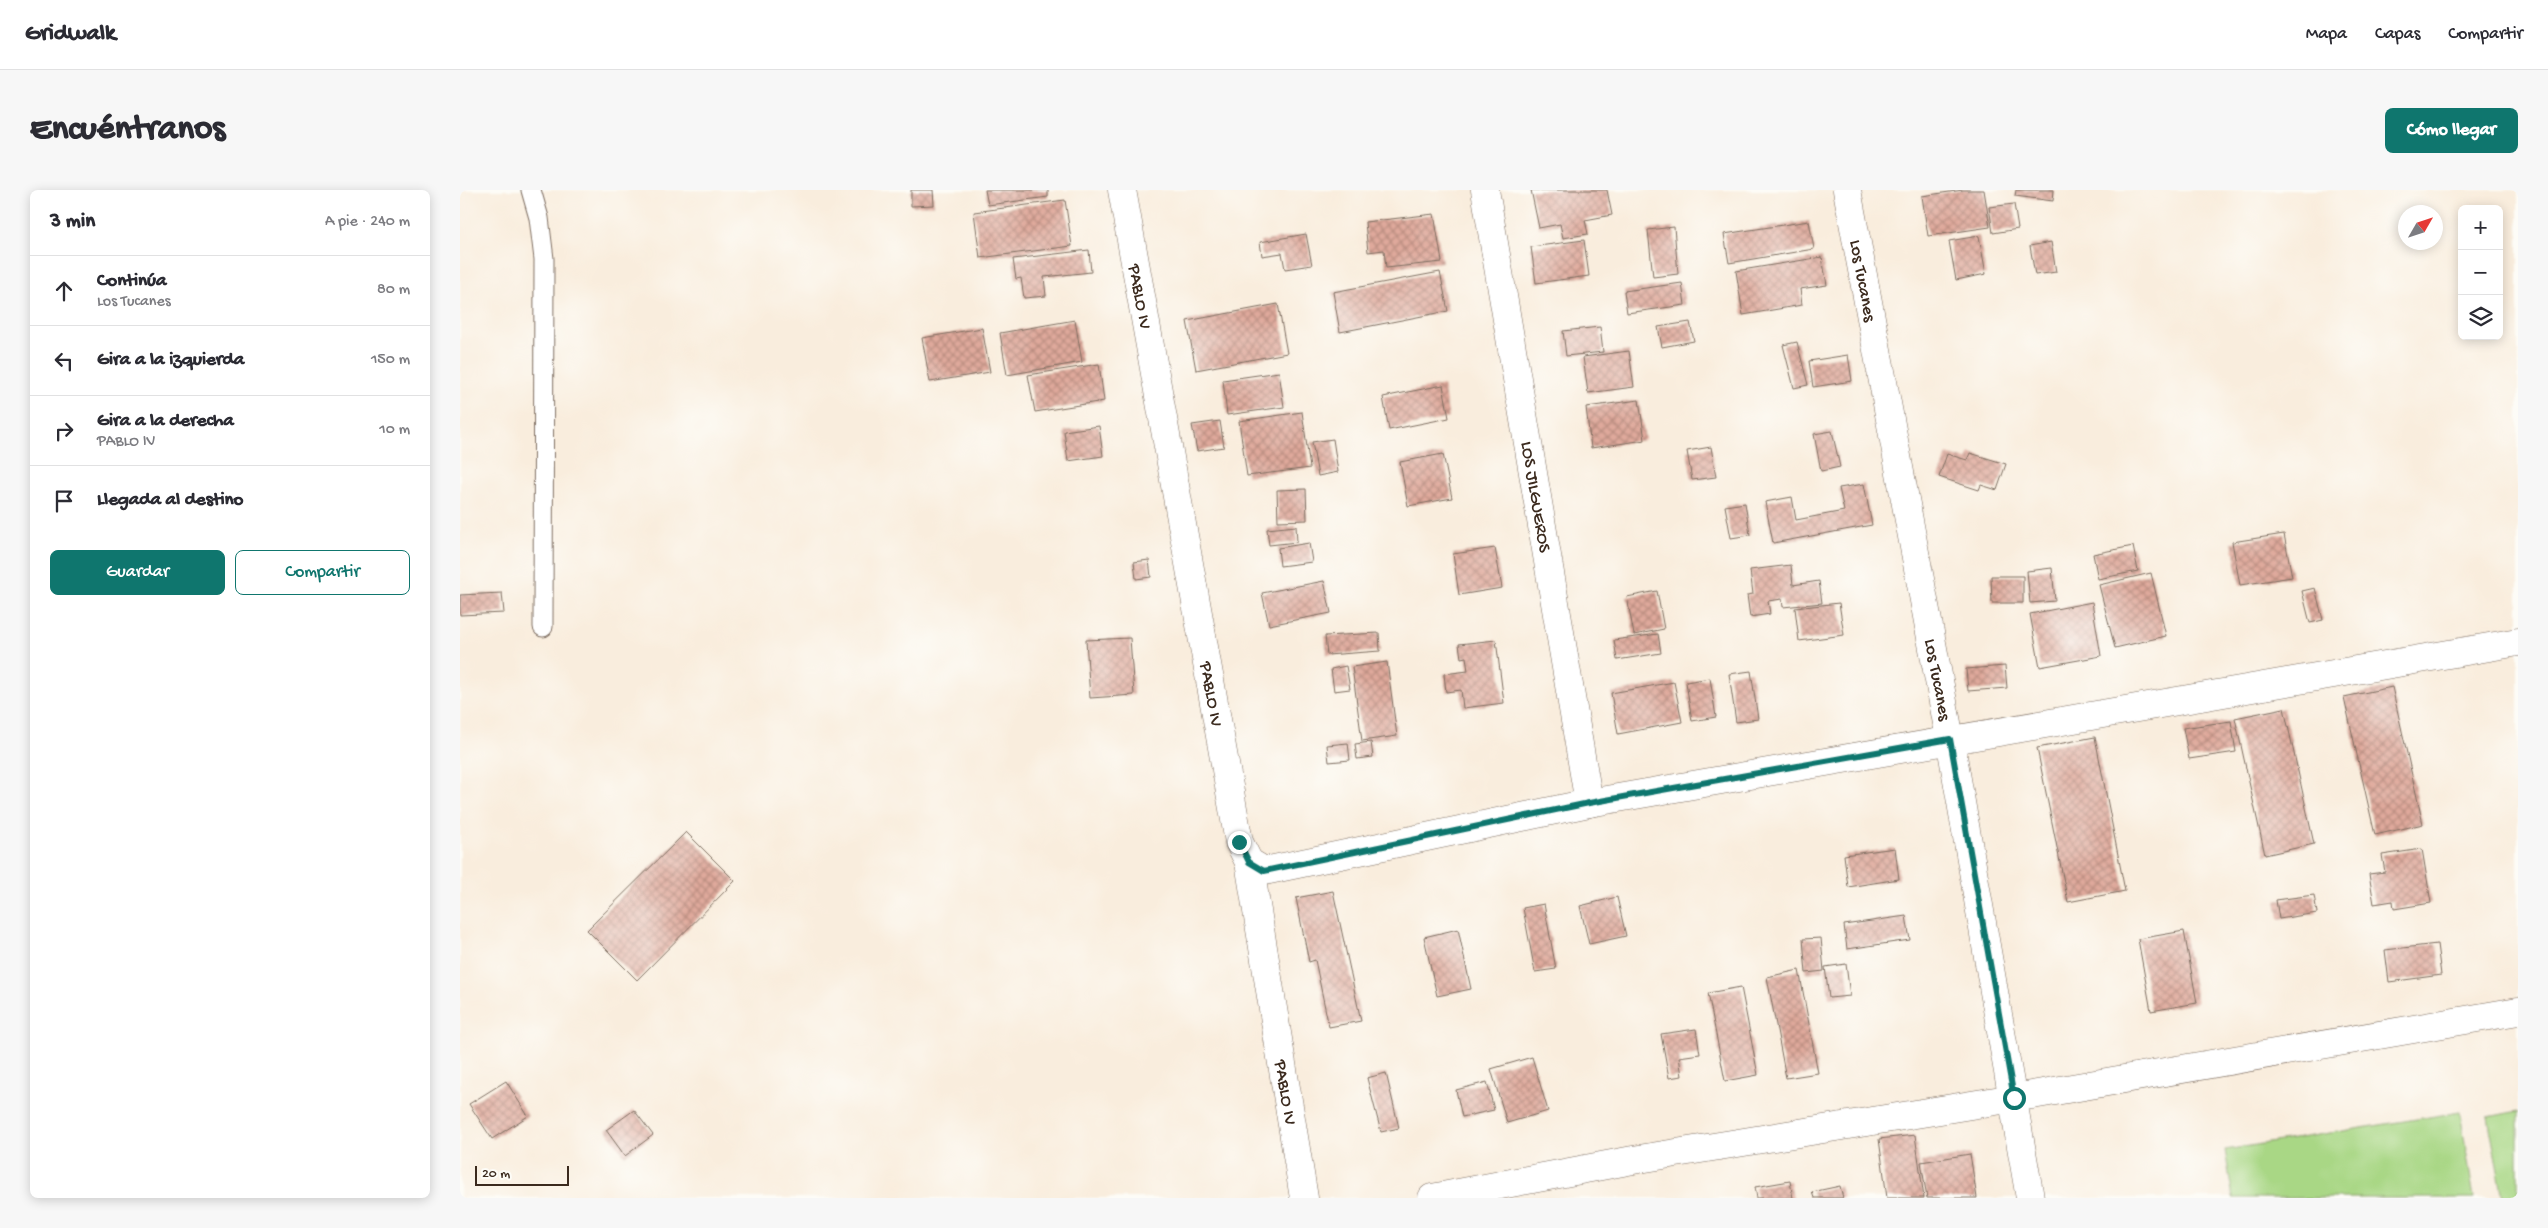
<!DOCTYPE html>
<html lang="es">
<meta charset="utf-8">
<style>
:root{--surface:#fff;--page:#f7f7f7;--text:#2b2b33;--muted:#7c7c81;--line:#e1e1e2;--accent:#0f766e}
body{margin:0;font-family:"Gochi Hand",sans-serif;background:var(--page);color:var(--text)}
.controls{position:absolute;right:15px;top:15px;display:grid;overflow:hidden;border-radius:8px;box-shadow:0 2px 12px #0003}
.controls button{width:45px;height:45px;display:grid;place-items:center;padding:0;border:0;border-bottom:1px solid var(--line);background:var(--surface);color:var(--text);font:25px sans-serif}
.compass{position:absolute;left:1938px;top:15px;width:45px;height:45px;border-radius:50%;background:var(--surface);box-shadow:0 2px 12px #0003;rotate:51deg}
.scale{position:absolute;left:15px;bottom:12px;width:94px;box-sizing:border-box;padding-left:5px;border:2px solid #3b2a1e;border-top:0;font-size:14px;line-height:18px;white-space:nowrap;color:#3b2a1e;-webkit-text-stroke:4px #fdfcf7;paint-order:stroke}
.stop{position:absolute;width:15px;height:15px;margin:-11px;border:4px solid #0f766e;border-radius:50%;background:#fff}
.stop.end{background:#0f766e;border-color:#fff;box-shadow:0 1px 5px #0008}
.list{margin:0;padding:0;list-style:none}
h2{display:flex;justify-content:space-between;align-items:center;height:65px;margin:0;padding:0 20px;font-size:21px}
h2 small{font-size:16px;font-weight:400;color:var(--muted)}
.list li{display:grid;grid-template-columns:32px 1fr auto;gap:15px;align-items:center;box-sizing:border-box;height:70px;padding:0 20px;border-top:1px solid var(--line)}
.list b{display:block;font-size:19px;white-space:nowrap}
.list p{margin:0;font-size:16px;white-space:nowrap;color:var(--muted)}
.list em{font-size:16px;font-style:normal;color:var(--muted)}
.actions{display:flex;gap:10px;padding:15px 20px}
.actions a{flex:1;padding:11px 0;border:1px solid var(--accent);border-radius:8px;text-align:center;font-size:18px;color:var(--accent)}
.actions .main{background:var(--accent);color:#fff}
.icon{flex:none;width:28px;height:28px;fill:none;stroke:currentColor;stroke-width:2;stroke-linecap:round;stroke-linejoin:round}
.map{position:relative;flex:none;width:2058px;height:1008px;overflow:hidden;border-radius:8px}
header{display:flex;align-items:center;gap:30px;box-sizing:border-box;height:70px;padding:0 25px;background:var(--surface);border-bottom:1px solid var(--line)}
header strong{font-size:24px}
nav{display:flex;gap:28px;margin-inline-start:auto;font-size:18px}
.intro{display:flex;align-items:center;justify-content:space-between;box-sizing:border-box;height:120px;padding:0 30px}
h1{margin:0;font-size:35px}
.button{padding:12px 22px;border-radius:8px;background:var(--accent);color:#fff;font-size:18px;font-weight:700}
main{display:flex;gap:30px;padding:0 30px}
aside{flex:1;background:var(--surface);border-radius:8px;box-shadow:0 2px 12px #0003}
.map>svg:first-child{display:block}
.garden{fill:#a9d785;stroke:#728052}
.building{fill:url(#building-cross-hatch)}
.lines{fill:none;stroke-linecap:round;stroke-linejoin:round}
.service-casing{stroke:#7e6e61;stroke-width:21}
.minor-casing{stroke:#7e6e61;stroke-width:29}
.tertiary-casing{stroke:#7e6e61;stroke-width:29}
.service{stroke:#fff;stroke-width:19}
.minor{stroke:#fff;stroke-width:28}
.tertiary{stroke:#fff;stroke-width:28}
.route{stroke:#0f766e;stroke-width:6}
.labels{text-anchor:middle;stroke-width:4.5;stroke-linejoin:round;paint-order:stroke}
.street-label{font-size:18px;fill:#3b2a1e;stroke:#fdfcf7}
</style>
<header>
<strong>Gridwalk</strong>
<nav><a>Mapa</a><a>Capas</a><a>Compartir</a></nav>
</header>
<div class="intro"><h1>Encuéntranos</h1><a class="button">Cómo llegar</a></div>
<main>
<aside>
<h2>3 min<small>A pie · 240 m</small></h2>
<ul class="list">
<li><svg class="icon" aria-label="ahead" viewBox="0 0 24 24"><path d="M12 20V5M6 11l6-6 6 6"/></svg><div><b>Continúa</b><p>Los Tucanes</p></div><em>80 m</em></li>
<li><svg class="icon" aria-label="left" viewBox="0 0 24 24"><path d="M17 20v-9H6M10 6l-5 5 5 5"/></svg><div><b>Gira a la izquierda</b></div><em>150 m</em></li>
<li><svg class="icon" aria-label="right" viewBox="0 0 24 24"><path d="M7 20v-9h11M14 6l5 5-5 5"/></svg><div><b>Gira a la derecha</b><p>PABLO IV</p></div><em>10 m</em></li>
<li><svg class="icon" aria-label="arrive" viewBox="0 0 24 24"><path d="M6 21V4h12l-3 4 3 4H6"/></svg><div><b>Llegada al destino</b></div></li>
</ul>
<div class="actions"><a class="main">Guardar</a><a>Compartir</a></div>
</aside>
<div class="map">
<svg width="2058" height="1008" viewBox="0 0 2058 1008">
<defs>
<pattern id="building-cross-hatch" width="8" height="8" patternUnits="userSpaceOnUse" patternTransform="scale(1.25)"><rect width="8" height="8" fill="#dfa99b"/><path d="M0 0l8 8M0 8l8-8" fill="none" stroke="#b68a7e"/></pattern>
</defs>
<rect width="100%" height="100%" fill="#fdfcf7"/>
<filter id="ink" filterUnits="userSpaceOnUse"><feTurbulence type="fractalNoise" baseFrequency=".02" numOctaves="2"/><feDisplacementMap in="SourceGraphic" scale="10" xChannelSelector="R" yChannelSelector="G"/><feConvolveMatrix kernelMatrix="1 2 1 2 8 2 1 2 1" color-interpolation-filters="sRGB"/></filter>
<filter id="wash" filterUnits="userSpaceOnUse"><feTurbulence type="fractalNoise" baseFrequency=".0096" numOctaves="4" result="noise"/><feDisplacementMap in="SourceGraphic" scale="20" xChannelSelector="R" yChannelSelector="G"/><feGaussianBlur stdDeviation="1.12" result="paint"/><feColorMatrix in="noise" values="0 0 0 0 0 0 0 0 0 0 0 0 0 0 0 0 0 1.4 0 .05"/><feComposite in="paint" operator="in"/></filter>
<g filter="url(#wash)">
<rect width="100%" height="100%" fill="#f9eddd"/>
<g class="garden">
<path d="M2058,921V1008H2043L2028,927Z"/>
<path d="M2000,922L2014,1008H1773L1765,960Z"/>
</g>
<g id="blocks">
<g class="building">
<path d="M451,0H473L474,15L451,16Z"/>
<path d="M525,0H588V7L528,15Z"/>
<path d="M1071,0H1147L1152,25L1125,30L1128,44L1103,48L1100,34L1079,38Z"/>
<path d="M1503,0H1524L1530,37L1468,46L1462,6Z"/>
<path d="M1556,0H1594L1593,11L1555,6Z"/>
<path d="M605,10L612,56L520,68L514,22Z"/>
<path d="M1554,14L1558,39L1533,43L1529,17Z"/>
<path d="M974,24L982,72L926,78L924,60L908,62L905,32Z"/>
<path d="M1349,31L1354,59L1269,73L1264,44Z"/>
<path d="M1214,37L1218,84L1193,87L1188,40Z"/>
<path d="M846,44L852,75L825,79L822,63L802,66L800,52Z"/>
<path d="M1519,46L1526,84L1496,90L1489,51Z"/>
<path d="M1124,50L1129,86L1076,93L1071,57Z"/>
<path d="M1591,52L1596,82L1575,85L1570,56Z"/>
<path d="M629,60L631,82L584,87L586,106L564,108L561,88L556,89L553,69Z"/>
<path d="M1362,67L1367,95L1340,99L1342,115L1283,125L1276,81Z"/>
<path d="M980,82L988,121L880,142L873,102Z"/>
<path d="M1222,93L1225,115L1167,123L1164,101Z"/>
<path d="M818,114L827,163L736,180L727,131Z"/>
<path d="M615,130L622,172L547,185L540,143Z"/>
<path d="M1230,132L1234,151L1202,157L1198,137Z"/>
<path d="M1140,137L1143,162L1106,166L1103,141Z"/>
<path d="M522,138L530,182L470,192L462,148Z"/>
<path d="M1337,152L1348,195L1334,198L1323,155Z"/>
<path d="M1169,161L1174,197L1128,203L1123,167Z"/>
<path d="M1388,165L1392,191L1353,197L1349,171Z"/>
<path d="M639,174L644,211L575,222L568,185Z"/>
<path d="M819,182L824,217L767,225L763,190Z"/>
<path d="M983,195L989,228L929,240L923,207Z"/>
<path d="M1179,210L1185,250L1131,258L1126,217Z"/>
<path d="M842,222L850,278L787,286L779,231Z"/>
<path d="M760,231L764,257L737,261L732,235Z"/>
<path d="M639,236L643,266L608,271L604,241Z"/>
<path d="M1372,241L1380,277L1361,281L1354,244Z"/>
<path d="M873,249L878,282L858,286L852,252Z"/>
<path d="M1251,257L1256,287L1232,290L1227,261Z"/>
<path d="M1510,263L1546,274L1537,300L1521,295L1519,300L1479,287L1487,264L1507,270Z"/>
<path d="M983,264L992,308L948,316L940,272Z"/>
<path d="M1404,294L1412,335L1313,353L1305,312L1332,307L1336,330L1384,321L1379,298Z"/>
<path d="M846,299L847,330L818,331L817,300Z"/>
<path d="M1285,313L1290,345L1271,348L1265,316Z"/>
<path d="M836,336L837,352L809,355L807,339Z"/>
<path d="M1824,344L1832,387L1780,395L1772,352Z"/>
<path d="M849,353L852,372L820,376L818,358Z"/>
<path d="M1673,356L1678,381L1638,389L1633,364Z"/>
<path d="M1035,358L1042,398L999,405L993,364Z"/>
<path d="M689,370L691,387L676,389L674,372Z"/>
<path d="M1331,375L1333,395L1359,391L1362,413L1323,417L1322,409L1308,411L1310,424L1290,427L1287,405L1293,404L1290,380Z"/>
<path d="M1592,378L1595,411L1570,413L1567,381Z"/>
<path d="M1691,383L1706,446L1655,458L1639,395Z"/>
<path d="M1531,386H1563V413H1532Z"/>
<path d="M864,391L871,423L809,435L802,403Z"/>
<path d="M1855,398L1863,430L1850,433L1842,401Z"/>
<path d="M1197,401L1204,439L1174,445L1167,407Z"/>
<path d="M42,403L44,423L0,425V405Z"/>
<path d="M1632,412L1641,466L1580,477L1570,424Z"/>
<path d="M1379,413L1384,445L1339,451L1335,418Z"/>
<path d="M919,443L920,461L867,465L865,446Z"/>
<path d="M1198,444L1201,463L1157,470L1154,450Z"/>
<path d="M670,448L674,505L630,508L626,450Z"/>
<path d="M1036,450L1044,513L1003,518L1001,500L986,502L984,484L1008,481L1006,467L1001,468L999,454Z"/>
<path d="M927,472L937,546L902,551L892,477Z"/>
<path d="M886,476L890,499L874,501L871,479Z"/>
<path d="M1545,476L1547,498L1508,501L1506,479Z"/>
<path d="M1291,481L1298,529L1276,532L1269,484Z"/>
<path d="M1250,488L1256,527L1232,531L1226,492Z"/>
<path d="M1214,492L1222,532L1158,544L1151,503Z"/>
<path d="M1932,497L1963,634L1915,645L1884,507Z"/>
<path d="M1824,518L1854,654L1805,665L1775,528Z"/>
<path d="M1771,531L1776,562L1729,569L1723,538Z"/>
<path d="M1635,547L1665,701L1608,712L1577,558Z"/>
<path d="M911,552L913,567L897,569L895,554Z"/>
<path d="M888,553L890,570L869,572L867,555Z"/>
<path d="M226,642L275,691L177,790L127,740Z"/>
<path d="M1435,658L1439,689L1388,697L1384,665Z"/>
<path d="M1962,659L1971,713L1934,719L1933,711L1914,714L1909,684L1925,682L1922,665Z"/>
<path d="M873,701L901,831L869,837L855,770L849,772L836,708Z"/>
<path d="M1854,705L1857,723L1819,729L1816,710Z"/>
<path d="M1157,707L1166,746L1129,754L1120,716Z"/>
<path d="M1084,714L1096,779L1075,782L1063,718Z"/>
<path d="M1446,726L1450,750L1387,759L1384,735Z"/>
<path d="M998,739L1011,799L977,806L964,747Z"/>
<path d="M1724,741L1737,813L1691,821L1678,749Z"/>
<path d="M1361,748L1364,781L1346,783L1343,749Z"/>
<path d="M1977,754L1981,785L1929,792L1925,760Z"/>
<path d="M1386,774L1390,806L1369,808L1365,777Z"/>
<path d="M1339,780L1358,883L1326,888L1307,787Z"/>
<path d="M1281,797L1298,885L1265,891L1248,803Z"/>
<path d="M1236,839L1240,864L1219,867L1222,886L1209,888L1201,844Z"/>
<path d="M1072,867L1088,921L1047,933L1031,879Z"/>
<path d="M926,883L939,938L921,942L907,888Z"/>
<path d="M46,891L68,926L32,949L9,914Z"/>
<path d="M1027,892L1034,920L1002,927L996,900Z"/>
<path d="M174,920L193,945L165,966L146,940Z"/>
<path d="M1455,945L1464,1008H1427L1419,949Z"/>
<path d="M1510,964L1517,1008H1467L1461,972Z"/>
<path d="M1330,991L1333,1008H1297L1295,997Z"/>
<path d="M1380,996L1383,1008H1354L1352,1002Z"/>
</g>
</g>
</g>
<g filter="url(#ink)">
<use href="#blocks" fill-opacity="0" stroke="#7e6e61" stroke-width="1"/>
<g class="lines">
<defs>
<path id="service" d="M71,0L79,28L84,69L83,437"/>
<g id="minor">
<path id="s1" d="M662,0L779,652L789,672L844,1008"/>
<path id="s2" d="M1025,0L1129,613"/>
<path d="M789,672L804,681L1129,613L2058,452"/>
<path d="M972,1008L1173,970L1554,908L2058,821"/>
</g>
<g id="tertiary">
<path id="s3" d="M1387,0L1490,549L1570,1008"/>
</g>
</defs>
<use href="#service" class="service-casing"/>
<use href="#minor" class="minor-casing"/>
<use href="#tertiary" class="tertiary-casing"/>
<use href="#service" class="service"/>
<use href="#minor" class="minor"/>
<use href="#tertiary" class="tertiary"/>
</g>
</g>
<g class="lines" filter="url(#ink)">
<path class="route" d="M779,652L789,672L804,681L1129,613L1490,549L1554,908"/>
</g>
<g class="labels">
<g class="street-label">
<text dy="6" stroke="none"><textPath href="#s3" startOffset="92">Los Tucanes</textPath></text>
<text dy="6" stroke="none"><textPath href="#s1" startOffset="108">PABLO IV</textPath></text>
<text dy="6" stroke="none"><textPath href="#s2" startOffset="311">LOS JILGUEROS</textPath></text>
<text dy="6" stroke="none"><textPath href="#s3" startOffset="498">Los Tucanes</textPath></text>
<text dy="6" stroke="none"><textPath href="#s1" startOffset="512">PABLO IV</textPath></text>
<text dy="6" stroke="none"><textPath href="#s1" startOffset="918">PABLO IV</textPath></text>
</g>
</g>
</svg>
<div class="controls">
<button>+</button>
<button>−</button>
<button><svg class="icon" aria-label="layers" viewBox="0 0 24 24"><path d="M12 4l9 5-9 5-9-5zM3 14l9 5 9-5"/></svg></button>
</div>
<svg class="compass" viewBox="-18 -18 36 36"><path d="M0-13l5 13h-10z" fill="#e53935"/><path d="M0 13l5-13h-10z" fill="#7c7c81"/></svg>
<div class="scale">20 m</div>
<div class="stop" style="left:1554px;top:908px"></div>
<div class="stop end" style="left:779px;top:652px"></div>
</div>
</main>
